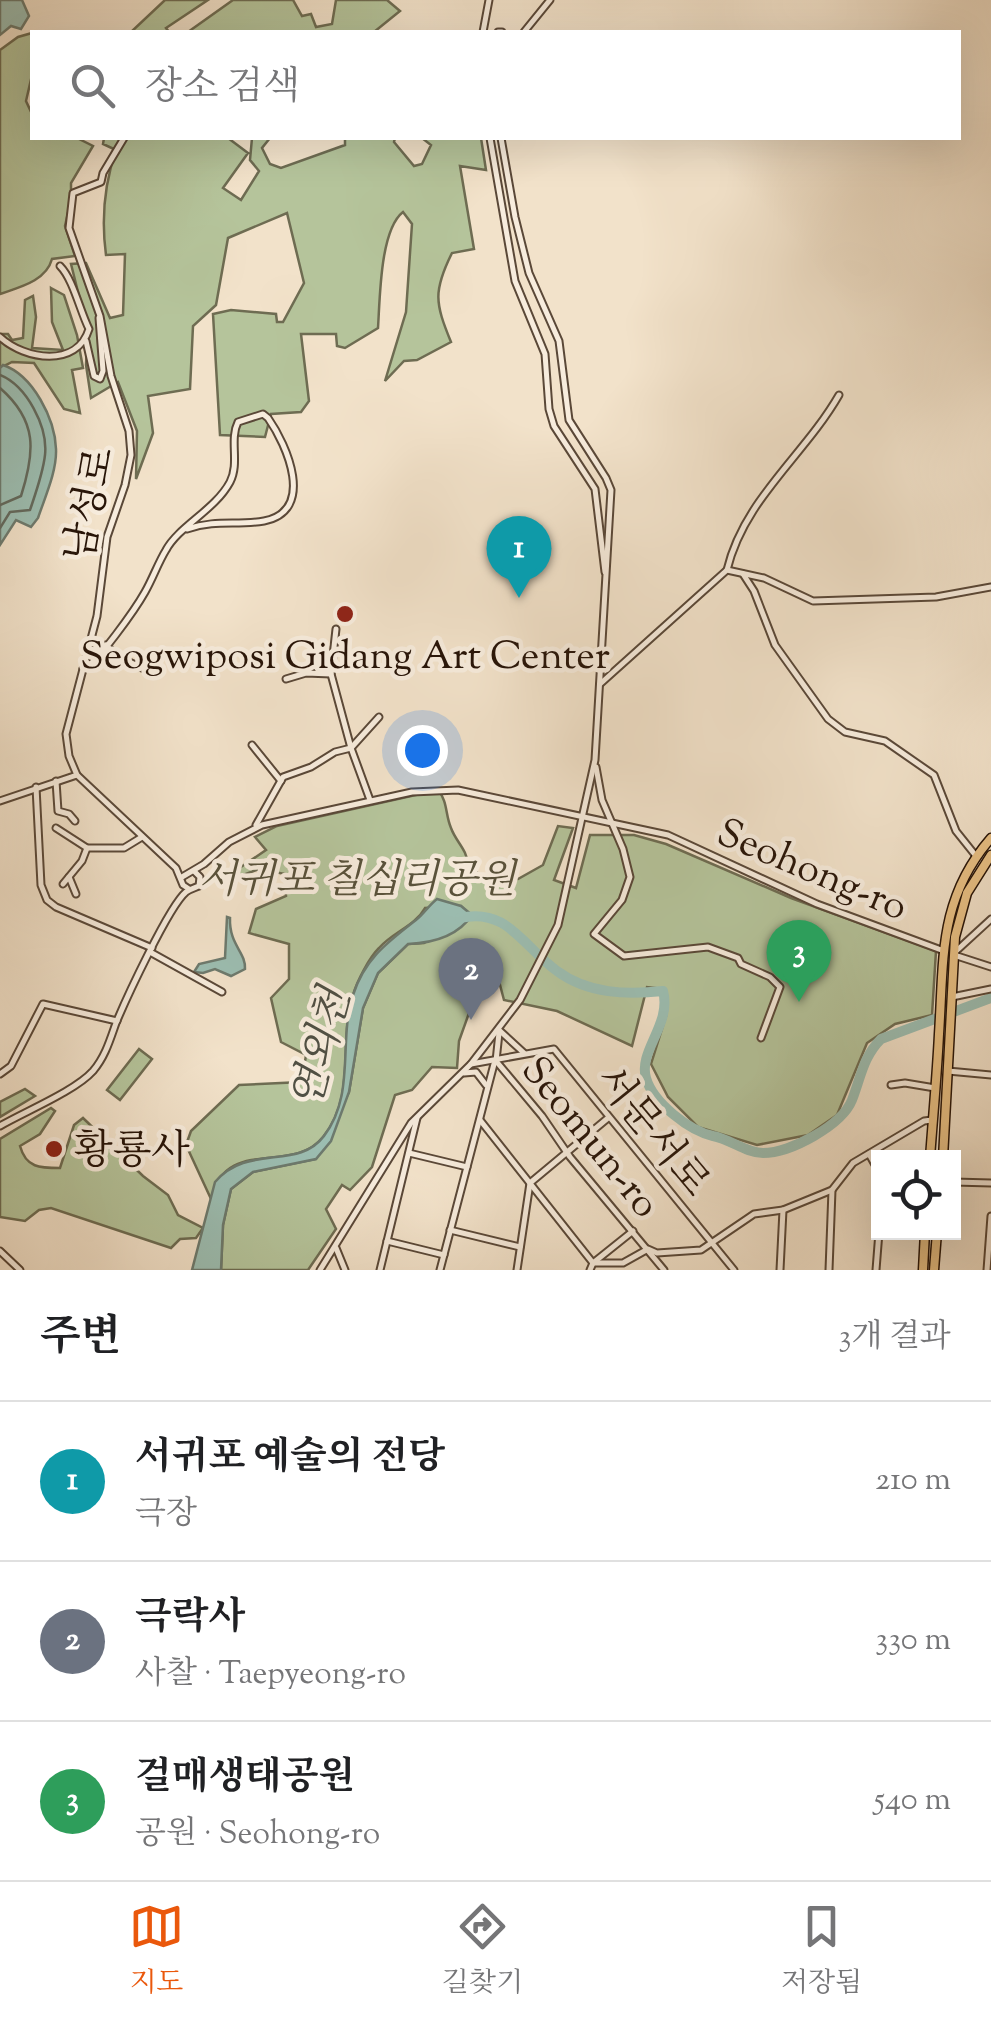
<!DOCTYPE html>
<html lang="ko">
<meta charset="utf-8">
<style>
:root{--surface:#fff;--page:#f6f6f6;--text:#202124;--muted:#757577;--line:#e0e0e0;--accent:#ea580c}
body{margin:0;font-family:"Sorts Mill Goudy","Noto Serif KR",serif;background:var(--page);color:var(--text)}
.controls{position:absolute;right:30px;bottom:30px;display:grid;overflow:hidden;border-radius:0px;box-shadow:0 10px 40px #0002}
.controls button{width:90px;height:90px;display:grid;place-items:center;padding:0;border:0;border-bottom:2px solid var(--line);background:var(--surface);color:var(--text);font:50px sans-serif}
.you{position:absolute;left:422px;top:750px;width:35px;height:35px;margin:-25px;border:8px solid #fff;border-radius:50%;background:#1a73e8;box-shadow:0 0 0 15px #1a73e833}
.badge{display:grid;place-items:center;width:65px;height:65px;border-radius:50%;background:var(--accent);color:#fff;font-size:32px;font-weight:700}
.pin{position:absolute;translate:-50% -82px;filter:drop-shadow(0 2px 5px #0008)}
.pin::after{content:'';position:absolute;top:52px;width:35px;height:30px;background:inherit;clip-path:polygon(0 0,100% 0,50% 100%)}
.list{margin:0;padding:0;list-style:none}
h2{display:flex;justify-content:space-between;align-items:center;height:130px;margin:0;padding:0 40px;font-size:42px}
h2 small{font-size:32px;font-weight:400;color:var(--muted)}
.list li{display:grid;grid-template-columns:65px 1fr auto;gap:30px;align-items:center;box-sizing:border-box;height:160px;padding:0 40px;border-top:2px solid var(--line)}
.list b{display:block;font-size:38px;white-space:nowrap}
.list p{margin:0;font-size:32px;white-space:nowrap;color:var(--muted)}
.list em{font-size:32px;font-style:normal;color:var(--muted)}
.icon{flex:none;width:55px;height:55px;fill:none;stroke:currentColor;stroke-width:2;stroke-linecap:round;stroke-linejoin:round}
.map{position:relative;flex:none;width:991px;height:1270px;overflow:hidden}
.search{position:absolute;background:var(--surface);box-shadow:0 10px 40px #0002;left:30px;right:30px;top:30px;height:110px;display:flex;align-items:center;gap:25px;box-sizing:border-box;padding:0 35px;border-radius:0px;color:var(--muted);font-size:38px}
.sheet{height:610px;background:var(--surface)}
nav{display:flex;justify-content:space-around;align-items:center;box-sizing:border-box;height:140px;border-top:2px solid var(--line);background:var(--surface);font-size:28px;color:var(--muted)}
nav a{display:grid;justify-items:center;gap:5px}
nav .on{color:var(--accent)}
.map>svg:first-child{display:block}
.green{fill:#b5c49b;stroke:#6e6c52;stroke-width:2.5}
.water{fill:#9cbeb2;stroke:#6d7a6e;stroke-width:2.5}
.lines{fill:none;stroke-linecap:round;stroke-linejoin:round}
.shore{stroke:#62695d;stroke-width:2.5}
.river{stroke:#9cbeb2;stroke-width:10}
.minor-casing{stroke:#5a4838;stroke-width:9}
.major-casing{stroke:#271408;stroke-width:11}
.minor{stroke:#f7ecdd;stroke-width:5}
.major{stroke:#e9c185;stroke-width:8}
.poi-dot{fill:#8f2418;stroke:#f7ecdd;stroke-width:4}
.labels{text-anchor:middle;stroke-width:9;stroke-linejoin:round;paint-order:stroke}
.street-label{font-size:40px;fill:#271408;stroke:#f7ecdd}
.poi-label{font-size:40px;fill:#271408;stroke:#f7ecdd}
.park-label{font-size:40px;font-style:italic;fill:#59523b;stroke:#f7ecdd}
.water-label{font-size:42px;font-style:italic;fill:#505044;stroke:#f7ecdd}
</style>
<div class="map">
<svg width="991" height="1270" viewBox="0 0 991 1270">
<rect width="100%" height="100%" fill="#f2e2ca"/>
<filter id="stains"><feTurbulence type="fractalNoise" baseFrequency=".002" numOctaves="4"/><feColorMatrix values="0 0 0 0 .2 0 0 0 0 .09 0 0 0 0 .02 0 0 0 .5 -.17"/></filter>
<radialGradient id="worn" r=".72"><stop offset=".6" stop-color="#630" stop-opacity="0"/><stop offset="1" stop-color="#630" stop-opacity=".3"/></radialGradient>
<g class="green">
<path d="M165,0H208L166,28L169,32H131Z"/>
<path d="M233,0H293L302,16L311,14L316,27L332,24L336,0H387L400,11L374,32H188Z"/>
<path d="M32,33V75L26,101L32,114V138H77L93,146L71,183V200L65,226L75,256L52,259C46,281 20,287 0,294V50L18,37Z"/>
<path d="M104,138H228L248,153L223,188L241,200L259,171L250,160L252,138H270L262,148L270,164L281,168L345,145V138H395L394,142L414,166L422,164L431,145L422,138H481L486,170L460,166L474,249L452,253C433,291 435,303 451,342L417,360L404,361L385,381L406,312L412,224L403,212C380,230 380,298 378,328L345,348L337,346L336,334H301L309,401L301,412L271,414L265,437L220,435L213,314L231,310L276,314L277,322H283L304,283L287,213L228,238L216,305L193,326L190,389L148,396L153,433L136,479L137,431L118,382L91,398L86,365L88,332L71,264L86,263L110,318L123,315L125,254L106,255C101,218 104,185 116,150L103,144Z"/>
<path d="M51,288L64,295L77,335L83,368L72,370L80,413L64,409L34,363L12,362L0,368V334H8L12,340L23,338L25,300L33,296L36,317L32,348L63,350L52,322Z"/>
<path d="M438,790C448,802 445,814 451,828C456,842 467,849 468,865L481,876L518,879L543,865L558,826L573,828L554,880L576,888L590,835H634L666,844L791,898L936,951L932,1015L895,1024L867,1043L837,1115L808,1135L757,1145L698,1127L668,1097L651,1064L666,1016L665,989L647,987L632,1046L557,1011L504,1000L494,962H475L479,985L459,1041L457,1068L432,1067L412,1090L395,1095L372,1167L350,1190L342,1185L326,1209L336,1229L308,1270H221L223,1225L231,1189L253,1172L316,1159L349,1092L363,1008L378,973L408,944L424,943L471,916L461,906L425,908C415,926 393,932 379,948C369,958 357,981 353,995C338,1041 357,1096 323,1137C292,1176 226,1135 211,1199L186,1145L191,1131L239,1085L302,1082L306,1055L281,1042L271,998L289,979V944L249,933L256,909L286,896L285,874L259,869L238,877V869L266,850L255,837L277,826Z"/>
<path d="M139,1049L152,1059L120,1100L107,1090Z"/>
<path d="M25,1089L35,1096L0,1117V1102Z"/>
<path d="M51,1108L55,1111L40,1134L20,1146C26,1168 40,1168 60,1168L74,1125L83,1118L143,1176L168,1195L178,1215L203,1228L196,1238L180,1239L171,1248L51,1208L39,1210L25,1221L0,1217V1139Z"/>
</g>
<g class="water">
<path d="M0,0H22L29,16L21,29L11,26L0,35Z"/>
<path d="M3,365C33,375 55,419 56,449C57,471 45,497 38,518L31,527L16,520L0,545V368Z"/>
<path d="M437,899L461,906L472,915C458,936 433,943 408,944L378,973L363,1008L349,1092L331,1141L316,1159L253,1172L231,1189L223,1225L221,1270H192L215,1182C248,1143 298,1171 324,1136C356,1094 338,1041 353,995C365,958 388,942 416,920C424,914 428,906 437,899Z"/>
<path d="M227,917L230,918C229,945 246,952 245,969L231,976L215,969L203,973L194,972L199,964L225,958Z"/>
</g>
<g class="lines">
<g class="shore">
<path d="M0,375C27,386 48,427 45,455C43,473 36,492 30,510L10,512L0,528"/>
<path d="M0,388C38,421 35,452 21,496L0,505"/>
</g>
<path class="river" d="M460,918C508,907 523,947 557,971C588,994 627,995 663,991C672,1024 638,1051 646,1078C653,1103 690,1131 713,1136C730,1139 746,1153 763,1153C791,1153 842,1125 852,1100C861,1077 863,1057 881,1039L991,998"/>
<defs>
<g id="minor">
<path d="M483,32L489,0"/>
<path d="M498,32H502"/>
<path d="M524,32L550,0"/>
<path d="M124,138L103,173L101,182L73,193L69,228L100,316L111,376L129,431L131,455L125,485L107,537L97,616L66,734L69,756L77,775L176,868L183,885L189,889"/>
<path d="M490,138L515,281L545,354L549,409L554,426L595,489L605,572"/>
<path d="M0,337C25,360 77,368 89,329C80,311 73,279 60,266"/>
<path d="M86,341L94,376L100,379L103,371L99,318"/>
<path d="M727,570C744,499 804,456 839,395"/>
<path d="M743,574L754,591L775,645L828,719L845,732L885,741L934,775L956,831L976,856"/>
<path d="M336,629L331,674L351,748L370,800"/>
<path d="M106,645L117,656L146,670"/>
<path d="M83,669C97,664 136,608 145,592C153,578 158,563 166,550C179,526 215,510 230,482C240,463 229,440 238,422L263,414L268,418C287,445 316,511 264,521C235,526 218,519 187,529"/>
<path d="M286,679L306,673L331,674"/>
<path d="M600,684L727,570L764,578L813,601L936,597L991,587"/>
<path d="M252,745L281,781"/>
<path d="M596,767L602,800L623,849L630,877L622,900L594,934L624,956L708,947L738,958L741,964L770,977L780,987L761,1038"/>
<path d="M56,781L58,811L69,814L75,821"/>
<path d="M36,787L41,885L47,900L56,907L152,948"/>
<path d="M0,801L77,775"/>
<path d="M256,825L283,777L311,767L335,752L351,748L379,717"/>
<path d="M56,828L87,848H124L142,837"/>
<path d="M69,877L76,894"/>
<path d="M182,877L204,864L229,842L262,825L412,792L458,790L668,835L817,904L944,951"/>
<path d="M63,884L82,861L87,848"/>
<path d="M150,952L222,992"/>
<path d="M954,953L991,919"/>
<path d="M954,955L991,967"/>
<path d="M952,997L991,989"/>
<path d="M499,1030L524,1053"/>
<path d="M499,1033L496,1061L542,1116L570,1157L664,1270"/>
<path d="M471,1064L554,1049L734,1270"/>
<path d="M948,1071L991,1075"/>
<path d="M464,1073L476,1072L486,1085"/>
<path d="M0,1074L11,1066L43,1004L117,1021"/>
<path d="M891,1085L905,1083L935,1088"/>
<path d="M480,1120L593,1263"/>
<path d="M0,1126C26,1111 75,1091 93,1071C105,1057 110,1040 116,1023C126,999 169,906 186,892C190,889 194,888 199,886L200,877L194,871"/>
<path d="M409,1153L467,1167"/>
<path d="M869,1154L878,1170"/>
<path d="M954,1182L991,1183"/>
<path d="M450,1230L520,1247"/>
<path d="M387,1241L444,1255"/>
<path d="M336,1248L345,1270"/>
<path d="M0,1251L20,1270"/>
<path d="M593,1263H623L648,1249L657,1253L701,1250L754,1214L783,1210L832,1190L853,1163L924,1121L932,1120"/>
<path d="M320,1270L411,1123L471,1064L520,1000L558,925L595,760L611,490L606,478L569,420L559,341L529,273L515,217L501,138"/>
<path d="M380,1270L417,1118"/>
<path d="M440,1270L494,1064"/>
<path d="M517,1270L530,1183L608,1118"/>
<path d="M590,1270L593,1263L633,1231"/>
<path d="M780,1270L783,1210"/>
<path d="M829,1270L832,1190"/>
<path d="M876,1270L879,1232"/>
<path d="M987,1270L991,1216"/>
</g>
<g id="major">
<path d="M930,1158C933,1116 937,1075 939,1034C944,959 938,899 991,838"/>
<path d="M943,1158L955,937L967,893L991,855"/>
<path d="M923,1270L925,1232"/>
<path d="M934,1270L937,1232"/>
</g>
</defs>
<use href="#minor" class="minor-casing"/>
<use href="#major" class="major-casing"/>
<use href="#minor" class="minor"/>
<use href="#major" class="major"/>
</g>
<g class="poi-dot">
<circle cx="345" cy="614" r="10"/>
<circle cx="54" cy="1149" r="10"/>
</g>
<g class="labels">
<g class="street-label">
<text transform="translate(88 504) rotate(-79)" y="14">남성로</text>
<text transform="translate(813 868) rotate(23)" y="14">Seohong-ro</text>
<text transform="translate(654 1130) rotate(51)" y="14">서문서로</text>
<text transform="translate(592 1136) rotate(51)" y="14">Seomun-ro</text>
</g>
<g class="poi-label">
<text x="345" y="668">Seogwiposi Gidang Art Center</text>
<text x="74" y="1163" text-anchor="start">황룡사</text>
</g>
<g class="park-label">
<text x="357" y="892">서귀포 칠십리공원</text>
</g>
<g class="water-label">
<text transform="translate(319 1048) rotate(-75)" y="15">연외천</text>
</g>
</g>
<rect width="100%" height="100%" filter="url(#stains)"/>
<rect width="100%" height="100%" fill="url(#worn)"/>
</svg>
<div class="controls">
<button><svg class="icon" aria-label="locate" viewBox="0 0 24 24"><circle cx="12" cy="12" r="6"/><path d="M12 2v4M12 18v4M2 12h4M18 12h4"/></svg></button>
</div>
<div class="you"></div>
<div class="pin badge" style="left:519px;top:598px;background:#0f9aa8">1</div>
<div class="pin badge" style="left:471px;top:1020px;background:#6b7280">2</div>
<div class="pin badge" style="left:799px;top:1002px;background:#2e9e5b">3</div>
<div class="search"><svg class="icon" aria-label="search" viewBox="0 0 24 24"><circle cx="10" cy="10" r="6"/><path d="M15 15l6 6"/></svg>장소 검색</div>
</div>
<section class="sheet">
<h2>주변<small>3개 결과</small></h2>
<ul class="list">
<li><span class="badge" style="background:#0f9aa8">1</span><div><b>서귀포 예술의 전당</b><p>극장</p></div><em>210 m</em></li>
<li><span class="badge" style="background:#6b7280">2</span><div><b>극락사</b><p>사찰 · Taepyeong-ro</p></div><em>330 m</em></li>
<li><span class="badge" style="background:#2e9e5b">3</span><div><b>걸매생태공원</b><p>공원 · Seohong-ro</p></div><em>540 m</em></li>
</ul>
</section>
<nav>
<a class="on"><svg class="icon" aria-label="map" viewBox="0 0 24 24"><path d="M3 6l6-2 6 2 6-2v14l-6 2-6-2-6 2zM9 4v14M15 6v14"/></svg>지도</a>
<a><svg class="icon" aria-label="directions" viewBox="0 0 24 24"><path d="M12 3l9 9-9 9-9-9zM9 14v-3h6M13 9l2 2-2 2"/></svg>길찾기</a>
<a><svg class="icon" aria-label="saved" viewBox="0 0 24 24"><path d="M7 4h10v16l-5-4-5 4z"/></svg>저장됨</a>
</nav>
